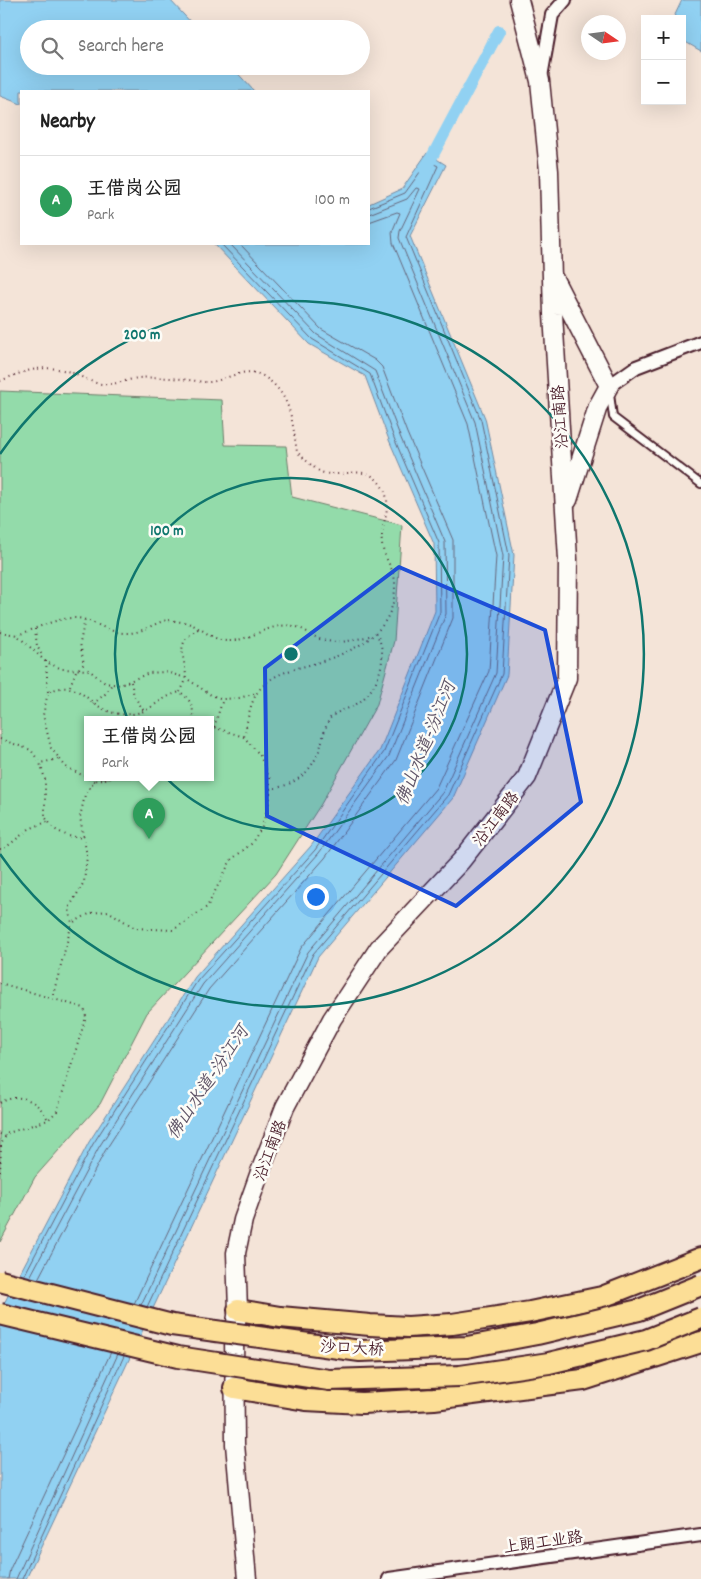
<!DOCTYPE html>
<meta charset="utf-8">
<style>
:root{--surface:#fff;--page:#f6f6f6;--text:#222;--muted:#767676;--line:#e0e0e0;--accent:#d93025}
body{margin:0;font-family:Dekko,"LXGW WenKai TC",sans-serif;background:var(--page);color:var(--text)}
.controls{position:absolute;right:15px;top:15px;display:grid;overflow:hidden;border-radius:0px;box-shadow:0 5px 20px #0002}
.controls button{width:45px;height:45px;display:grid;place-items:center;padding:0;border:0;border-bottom:1px solid var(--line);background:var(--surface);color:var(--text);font:25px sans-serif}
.compass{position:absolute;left:581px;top:15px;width:45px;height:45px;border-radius:50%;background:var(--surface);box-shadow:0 5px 20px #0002;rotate:103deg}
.you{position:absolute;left:315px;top:896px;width:18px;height:18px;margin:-12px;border:4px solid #fff;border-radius:50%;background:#1a73e8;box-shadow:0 0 0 8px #1a73e833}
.badge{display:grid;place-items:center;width:32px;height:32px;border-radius:50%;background:var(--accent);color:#fff;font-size:16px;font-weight:700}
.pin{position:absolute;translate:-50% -41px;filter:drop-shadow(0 1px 2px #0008)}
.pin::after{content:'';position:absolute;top:26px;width:18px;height:15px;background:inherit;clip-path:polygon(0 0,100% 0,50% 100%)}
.popup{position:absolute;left:84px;top:716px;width:130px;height:65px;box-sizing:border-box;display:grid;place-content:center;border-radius:0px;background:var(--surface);filter:drop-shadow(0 1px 4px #0005);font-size:16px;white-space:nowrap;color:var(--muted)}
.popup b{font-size:19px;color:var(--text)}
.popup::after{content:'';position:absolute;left:50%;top:100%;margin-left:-10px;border:10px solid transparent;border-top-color:var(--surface)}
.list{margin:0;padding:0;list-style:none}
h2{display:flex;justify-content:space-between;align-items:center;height:65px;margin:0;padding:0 20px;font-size:21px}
h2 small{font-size:16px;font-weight:400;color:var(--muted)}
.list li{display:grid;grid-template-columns:32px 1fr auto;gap:15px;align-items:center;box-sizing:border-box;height:90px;padding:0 20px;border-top:1px solid var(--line)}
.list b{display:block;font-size:19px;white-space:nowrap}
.list p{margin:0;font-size:16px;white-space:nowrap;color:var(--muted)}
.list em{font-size:16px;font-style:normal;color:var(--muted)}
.icon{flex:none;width:28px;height:28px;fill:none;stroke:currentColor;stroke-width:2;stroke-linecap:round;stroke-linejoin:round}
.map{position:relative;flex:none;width:701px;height:1579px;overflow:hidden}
.search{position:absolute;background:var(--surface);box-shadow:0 5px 20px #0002;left:20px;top:20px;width:350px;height:55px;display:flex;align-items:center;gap:12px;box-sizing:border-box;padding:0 18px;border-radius:28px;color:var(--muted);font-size:19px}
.panel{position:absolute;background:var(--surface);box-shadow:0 5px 20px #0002;left:20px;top:90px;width:350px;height:155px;border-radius:0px}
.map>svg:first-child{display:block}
.green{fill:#93dbaa;stroke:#6e7d6a;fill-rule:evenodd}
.water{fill:#91d1f2;stroke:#758aa2}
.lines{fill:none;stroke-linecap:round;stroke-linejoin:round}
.shore{stroke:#66667b;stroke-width:1}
.canal{stroke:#91d1f2;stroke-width:12}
.lane-casing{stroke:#4a1f2b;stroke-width:10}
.street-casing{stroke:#4a1f2b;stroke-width:16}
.secondary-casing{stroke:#4a1f2b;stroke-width:21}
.primary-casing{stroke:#4a1f2b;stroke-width:24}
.path{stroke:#4a1f2b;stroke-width:2;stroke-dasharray:1 4;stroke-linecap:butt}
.lane{stroke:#fdfcf7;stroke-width:6}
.street{stroke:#fdfcf7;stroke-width:12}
.secondary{stroke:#fdfcf7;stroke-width:18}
.primary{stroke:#fcde96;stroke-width:20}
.primary-bridge-casing{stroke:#4a1f2b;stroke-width:24;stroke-linecap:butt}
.primary-bridge{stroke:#fcde96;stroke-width:20}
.marked{fill:#1d4ed8;fill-opacity:0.2;stroke:#1d4ed8;stroke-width:4;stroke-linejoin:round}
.ring{fill:none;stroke:#0f766e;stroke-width:2.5}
.labels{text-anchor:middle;stroke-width:5;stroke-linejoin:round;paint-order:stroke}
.street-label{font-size:16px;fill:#4a1f2b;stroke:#fdfcf7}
.water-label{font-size:18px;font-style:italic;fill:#5f5467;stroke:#fdfcf7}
.centre{fill:#0f766e;stroke:#fdfcf7;stroke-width:2.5}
.ring-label{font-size:15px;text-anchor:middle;font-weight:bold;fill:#0f766e;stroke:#fdfcf7;stroke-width:5;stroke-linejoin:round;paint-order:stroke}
</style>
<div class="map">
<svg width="701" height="1579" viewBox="0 0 701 1579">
<rect width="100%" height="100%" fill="#f4e4d8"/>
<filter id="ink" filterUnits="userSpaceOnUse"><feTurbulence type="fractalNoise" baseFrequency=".02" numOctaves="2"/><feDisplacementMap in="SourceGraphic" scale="10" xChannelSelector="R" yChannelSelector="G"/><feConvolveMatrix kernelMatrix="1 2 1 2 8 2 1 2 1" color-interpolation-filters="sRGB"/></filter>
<g filter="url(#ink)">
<path class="green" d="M0,391L222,400L225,445L286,446L292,497L402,525L394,641L377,704L321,804L276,874L147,1013L100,1104L35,1177L0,1242ZM88,720H210V778H88Z"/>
<g class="water">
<path d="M0,0H170L197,29H29V66H231L254,91H21V104L0,96Z"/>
<path d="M682,0H701V51L682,40V19H673Z"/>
<path d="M427,153L446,165L410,236L485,418L514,555L507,675L453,798L318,957L26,1579H0V1311L89,1142L195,977L311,846L380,750L435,611L434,544L389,440L365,376L309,344L214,244H369V204L402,189Z"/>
</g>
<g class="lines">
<g class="shore">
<path d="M24,1276L93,1144L198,980L315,850L384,752L440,612L439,543L394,438L370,374L312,339L221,244"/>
<path d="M30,1277L99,1147L203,984L319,853L389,756L446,614L445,542L400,436L375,371L316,334L230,244"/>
<path d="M38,1279L105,1151L209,989L325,858L396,760L453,618V540L407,433L382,367L375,360L321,329L240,244"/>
<path d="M134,1304L301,948L436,788L489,671L496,556L468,424L393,243L392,232L400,213L397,212L369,222"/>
<path d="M141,1305L308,952L443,792L496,673L503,556L475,422L399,238L400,231L420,189L416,188L407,199L369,214"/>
<path d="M147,1307L313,954L448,795L502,674L509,555L481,420L406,237L438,166L428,161L405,193L369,208"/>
<path d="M8,1579L10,1569L111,1352"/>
<path d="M16,1579L118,1354"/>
<path d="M22,1579L124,1356"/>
</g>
<path class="canal" d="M425,170L499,31"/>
<defs>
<path id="lane" d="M610,394L613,417L701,484"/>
<g id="street">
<path d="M541,77L552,15L565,0"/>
<path d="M609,386L636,367L701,342"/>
<path d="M389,1579L701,1535"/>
</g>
<g id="secondary">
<path d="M554,279L609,386L598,406L568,500"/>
<path d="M247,1579L235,1444L234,1334L238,1310L236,1253L243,1220L260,1172L285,1107L332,1019L379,948L461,861L527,777L567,678L568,559L553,314L549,171L540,81L519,0"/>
</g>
<g id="primary">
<path d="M238,1310L280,1317L370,1325L408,1327L452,1324L530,1312L602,1297L701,1258"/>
<path d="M234,1388L306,1400L362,1403L434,1399L583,1380L701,1342"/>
</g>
</defs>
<use href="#lane" class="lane-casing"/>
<use href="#street" class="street-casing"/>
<use href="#secondary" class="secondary-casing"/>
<use href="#primary" class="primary-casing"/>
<g class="path">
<path d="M0,381C26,370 46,363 73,373C82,377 92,383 102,384C113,386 128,379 139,378C162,376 182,379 204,382C224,384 242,364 263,376C292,394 292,422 297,452C304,458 313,468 321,472C339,479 361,465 376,479C399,503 379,520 382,544C383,557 395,570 395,583C396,635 352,653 309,665C290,670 269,675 257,693C249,706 247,723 244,737"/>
<path d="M35,629L37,646L43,657"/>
<path d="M0,632L17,635L46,662L62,669L89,670L105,683L120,685L149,673L166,672L186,678L211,695L223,699L239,698L257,693"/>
<path d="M17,635C37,629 66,612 86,620C99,624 111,633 125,633C143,634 154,622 168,620C172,620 178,622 183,622C199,624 211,641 228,641C251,641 269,622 294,626C302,628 310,634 317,638C336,646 354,640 373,635"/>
<path d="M46,661L48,692"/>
<path d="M131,682L134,696L144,711"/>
<path d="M70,686L76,671L84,664L80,643L85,619"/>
<path d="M180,692C182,688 186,682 186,677C185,654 173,645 198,629"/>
<path d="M93,704L105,694L112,684"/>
<path d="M214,727L223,699"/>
<path d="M0,739L31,750L40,763"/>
<path d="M58,759L40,763L45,779V817L54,829L68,836L84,838"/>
<path d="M111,778L94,781L85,795L80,817L87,856L84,882L69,908L72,923L91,913L108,911L135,928L173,930L207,907L231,860L251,844L262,827L270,798V778L259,754L244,737L210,726"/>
<path d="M94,781L66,767L51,748L43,715L48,692C83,676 86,710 120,714C151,717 155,698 180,692C191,700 194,707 193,720"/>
<path d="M270,789C297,785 313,771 321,745C323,737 325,727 329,720C334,711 347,710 355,705C377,692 390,658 377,635"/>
<path d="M0,849H4L29,829L49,821"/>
<path d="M0,983L84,1008L86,1017L57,1111L48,1120L8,1133L1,1144L0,1174"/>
<path d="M53,995L72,923"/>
<path d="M0,1103C20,1091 39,1101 48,1120"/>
<path d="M0,1134L6,1137"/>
</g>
<use href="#lane" class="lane"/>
<use href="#street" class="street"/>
<use href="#secondary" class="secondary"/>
<use href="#primary" class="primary"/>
<defs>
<g id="primary-bridge">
<path d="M0,1281L172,1325L360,1351L467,1347L537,1334L639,1310L701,1285"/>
<path d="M0,1314L178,1357L329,1380L460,1376L549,1363L646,1340L701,1318"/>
</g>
</defs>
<use href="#primary-bridge" class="primary-bridge-casing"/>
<use href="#primary-bridge" class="primary-bridge"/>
</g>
</g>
<path class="marked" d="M399,567L545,630L581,802L456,906L267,816L265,668Z"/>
<g class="ring">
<circle cx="291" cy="654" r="176"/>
<path d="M0 454A353 353 0 1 1 0 854"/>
</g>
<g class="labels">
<g class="street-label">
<text transform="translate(559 417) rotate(-94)" y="6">沿江南路</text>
<text transform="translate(495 818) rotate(-52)" y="6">沿江南路</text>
<text transform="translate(269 1150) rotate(-69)" y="6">沿江南路</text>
<text transform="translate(352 1347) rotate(3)" y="6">沙口大桥</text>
<text transform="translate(543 1541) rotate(-8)" y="6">上朗工业路</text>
</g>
<g class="water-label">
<text transform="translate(425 743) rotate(-68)" y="6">佛山水道-汾江河</text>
<text transform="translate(207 1082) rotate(-56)" y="6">佛山水道-汾江河</text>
</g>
</g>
<circle cx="291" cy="654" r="8" class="centre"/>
<g class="ring-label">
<text x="142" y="339">200 m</text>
<text x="167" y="535">100 m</text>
</g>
</svg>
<div class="controls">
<button>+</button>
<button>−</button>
</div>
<svg class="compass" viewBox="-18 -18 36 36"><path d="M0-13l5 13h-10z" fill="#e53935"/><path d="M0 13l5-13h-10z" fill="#767676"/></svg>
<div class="you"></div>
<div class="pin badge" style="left:149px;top:839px;background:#2e9e5b">A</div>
<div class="popup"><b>王借岗公园</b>Park</div>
<div class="search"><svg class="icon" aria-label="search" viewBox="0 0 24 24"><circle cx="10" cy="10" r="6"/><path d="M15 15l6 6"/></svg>Search here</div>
<section class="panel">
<h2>Nearby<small></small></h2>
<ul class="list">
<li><span class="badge" style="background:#2e9e5b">A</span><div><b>王借岗公园</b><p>Park</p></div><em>100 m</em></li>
</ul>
</section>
</div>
